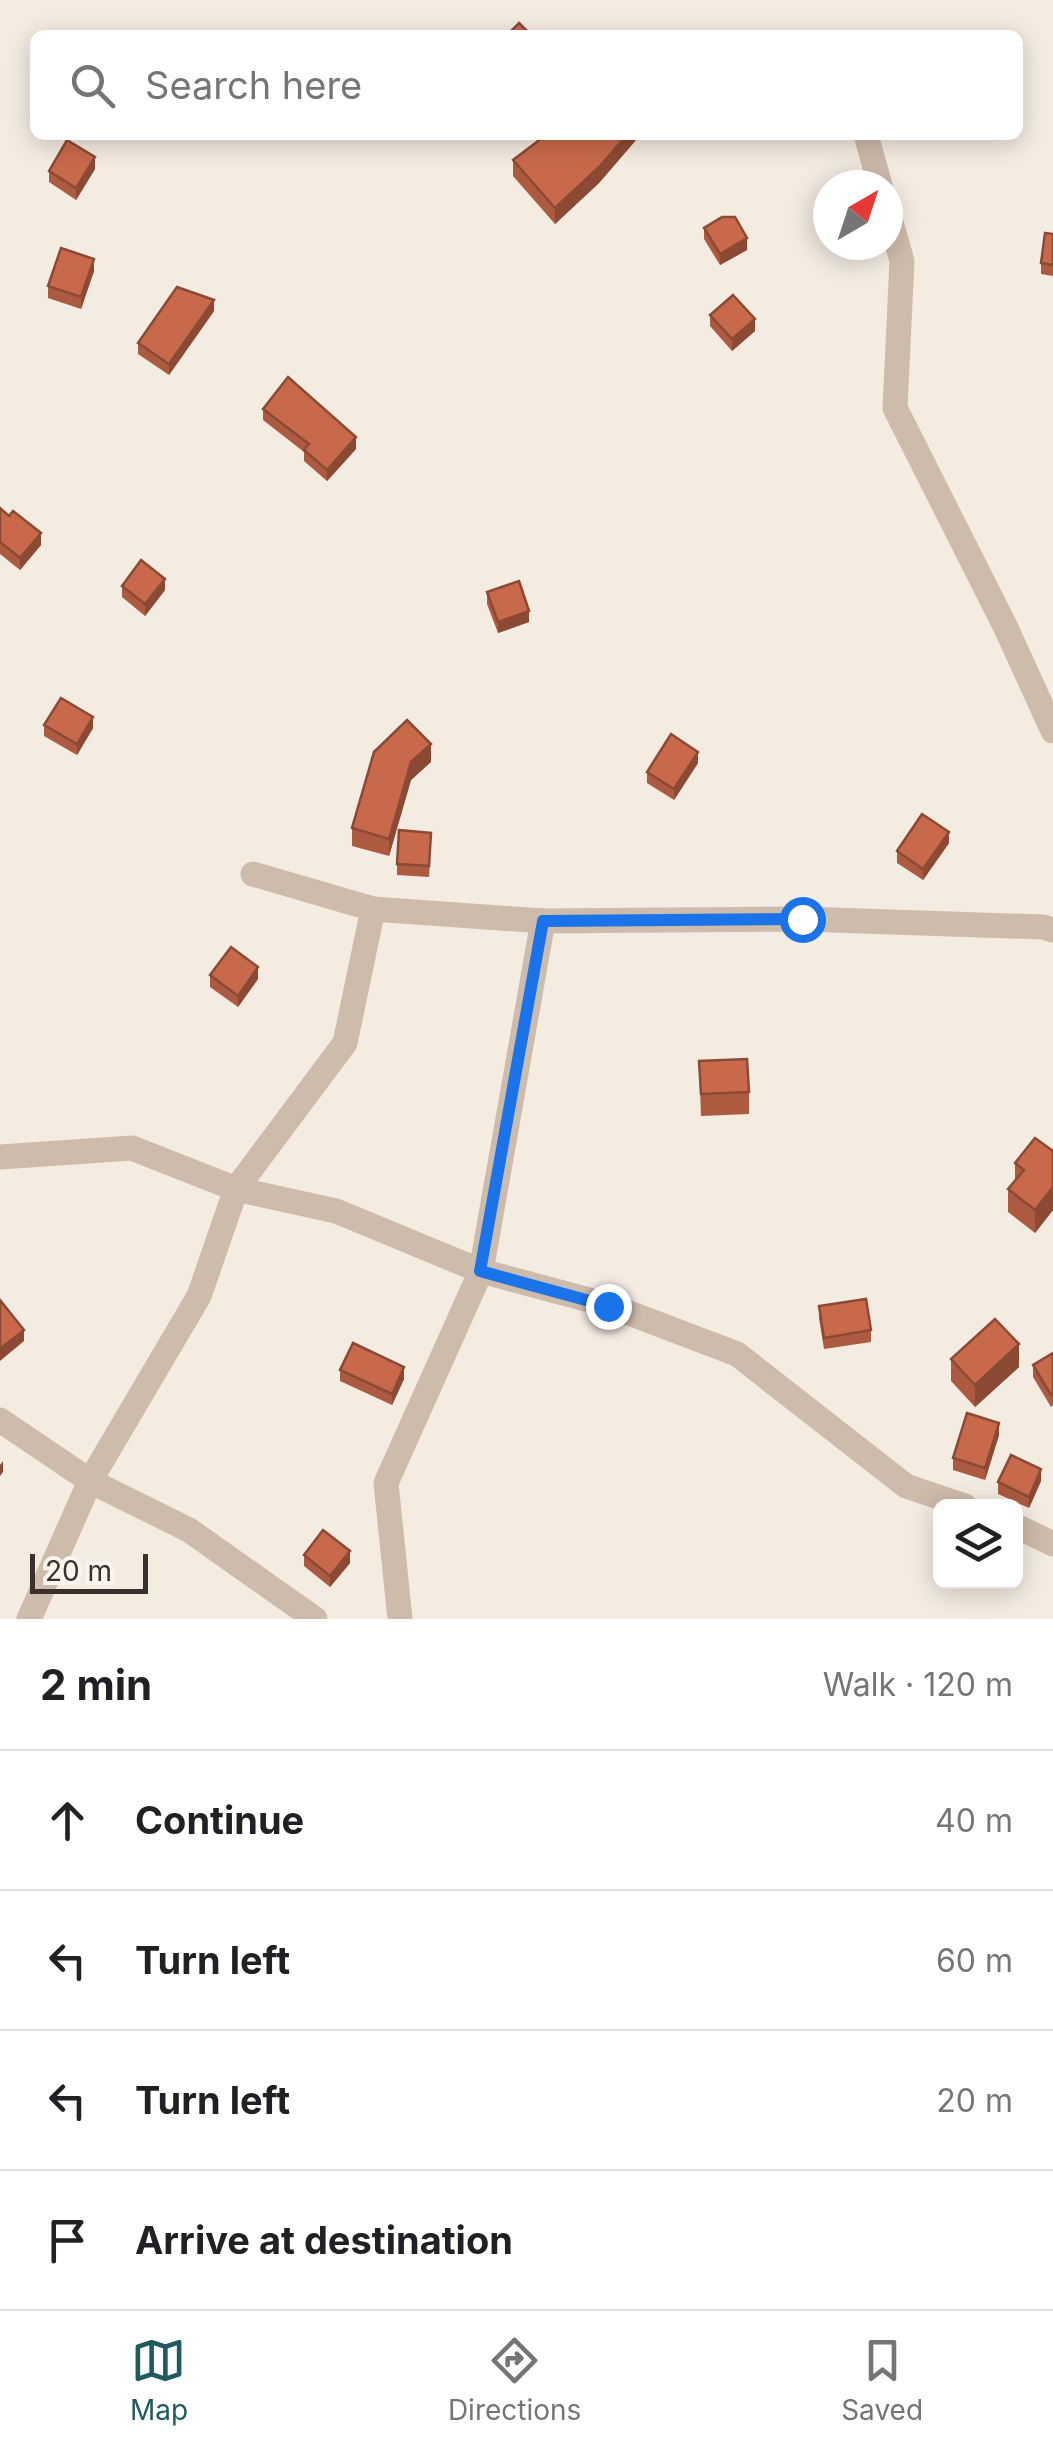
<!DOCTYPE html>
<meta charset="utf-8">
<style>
:root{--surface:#fff;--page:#f2f2f2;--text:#202124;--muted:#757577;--line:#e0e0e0;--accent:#1f5a5e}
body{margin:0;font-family:Inter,sans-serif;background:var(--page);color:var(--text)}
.controls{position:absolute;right:30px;bottom:30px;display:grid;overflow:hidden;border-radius:15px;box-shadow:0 5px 25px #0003}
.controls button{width:90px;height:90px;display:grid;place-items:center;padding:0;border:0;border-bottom:2px solid var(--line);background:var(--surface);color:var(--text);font:50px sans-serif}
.compass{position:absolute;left:813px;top:170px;width:90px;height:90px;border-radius:50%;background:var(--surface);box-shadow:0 5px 25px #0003;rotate:39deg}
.scale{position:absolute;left:30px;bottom:25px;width:118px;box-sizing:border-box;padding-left:10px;border:5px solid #3b302b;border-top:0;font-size:28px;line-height:35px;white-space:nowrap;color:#3b302b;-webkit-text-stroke:8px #fbf5ee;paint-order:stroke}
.stop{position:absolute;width:30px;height:30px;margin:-22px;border:8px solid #1a73e8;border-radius:50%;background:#fff}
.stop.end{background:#1a73e8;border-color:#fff;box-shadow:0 2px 10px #0008}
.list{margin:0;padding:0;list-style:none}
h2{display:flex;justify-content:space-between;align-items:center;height:130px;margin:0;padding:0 40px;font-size:42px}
h2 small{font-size:32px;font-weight:400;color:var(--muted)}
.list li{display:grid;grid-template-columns:65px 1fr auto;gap:30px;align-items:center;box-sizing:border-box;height:140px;padding:0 40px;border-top:2px solid var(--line)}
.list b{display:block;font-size:38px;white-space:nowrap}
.list em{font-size:32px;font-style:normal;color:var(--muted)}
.icon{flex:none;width:55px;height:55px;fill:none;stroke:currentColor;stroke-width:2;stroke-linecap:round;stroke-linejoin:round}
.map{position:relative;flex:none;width:1053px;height:1619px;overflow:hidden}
.search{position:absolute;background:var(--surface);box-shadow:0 5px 25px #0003;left:30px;right:30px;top:30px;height:110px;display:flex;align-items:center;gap:25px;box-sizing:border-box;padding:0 35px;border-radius:15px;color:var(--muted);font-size:38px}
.sheet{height:690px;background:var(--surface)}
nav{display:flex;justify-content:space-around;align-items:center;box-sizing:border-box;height:140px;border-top:2px solid var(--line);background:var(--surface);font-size:28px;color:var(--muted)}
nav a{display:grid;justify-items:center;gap:5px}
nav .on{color:var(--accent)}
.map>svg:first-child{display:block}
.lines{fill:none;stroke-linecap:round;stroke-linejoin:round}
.minor{stroke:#cdbbac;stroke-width:25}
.wall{fill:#ac5a40}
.shaded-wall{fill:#8c4a34}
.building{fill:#c8694b;stroke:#8c4a34;stroke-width:2.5}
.route{stroke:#1a73e8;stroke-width:12}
</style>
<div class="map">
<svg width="1053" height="1619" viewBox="0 0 1053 1619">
<rect width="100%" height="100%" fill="#f4ebe1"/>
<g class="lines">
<g class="minor">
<path d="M866,135L880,185"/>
<path d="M888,212L902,261L895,408L1006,628L1053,731"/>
<path d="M253,874L373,909L543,921L802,919L1043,927L1053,930"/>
<path d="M0,1157L132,1148L236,1189L336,1211L481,1271L608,1305L737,1354L906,1486L965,1506"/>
<path d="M0,1420L90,1481L189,1530L315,1619"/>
<path d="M1016,1526L1053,1544"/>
<path d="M29,1619L90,1481L199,1296L236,1189L345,1043L373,909"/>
<path d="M400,1619L386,1483L481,1271L543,921"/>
</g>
</g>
<g class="wall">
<path d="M636,135V140L599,183L555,224L513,176V160Z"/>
<path d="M95,169L76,200L49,182V171Z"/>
<path d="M704,228L747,250L720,265L704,239Z"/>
<path d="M1053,234V276L1041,274V263Z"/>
<path d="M94,271L81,309L48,298V286Z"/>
<path d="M214,311L169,375L138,354V343Z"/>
<path d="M710,315L755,331L732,351L710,326Z"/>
<path d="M263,409L356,449L327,481L304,461V452L263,420Z"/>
<path d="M0,508L41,545L20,570L0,554Z"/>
<path d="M122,586L165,590L145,616L122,597Z"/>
<path d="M487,592L529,622L498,633L487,604Z"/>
<path d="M44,725L93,728L77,755L44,736Z"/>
<path d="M431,762L411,780L389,856L352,846V828Z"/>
<path d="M698,763L674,800L647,783V772Z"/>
<path d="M949,843L923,880L897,863V851Z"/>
<path d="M431,844L429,877L397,875V864Z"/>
<path d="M210,975L258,979L238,1007L210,987Z"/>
<path d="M699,1061L749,1092V1114L701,1116Z"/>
<path d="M1053,1151V1210L1035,1233L1008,1212V1189L1015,1180V1163Z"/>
<path d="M819,1306L871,1330V1342L824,1349L819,1318Z"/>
<path d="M1053,1353V1405L1051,1407L1033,1377V1365Z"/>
<path d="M951,1359L1019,1367L975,1407L951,1381Z"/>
<path d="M340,1370L404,1379L392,1405L340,1381Z"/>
<path d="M999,1435L985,1480L953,1470V1458Z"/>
<path d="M1041,1481L1029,1508L998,1494V1482Z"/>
<path d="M304,1555L350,1563L330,1587L304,1566Z"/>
</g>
<g class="shaded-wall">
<path d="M627,135H636V140L599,183L555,224V208Z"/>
<path d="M95,157V169L76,200V188Z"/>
<path d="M747,238V250L720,265V254Z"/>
<path d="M94,259V271L81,309V297Z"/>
<path d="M214,300V311L169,375V364Z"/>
<path d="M755,319V331L732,351V339Z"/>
<path d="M356,437V449L327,481V470Z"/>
<path d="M41,533V545L20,570V558Z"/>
<path d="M165,579V590L145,616V604Z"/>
<path d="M529,611V622L498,633V622Z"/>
<path d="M93,717V728L77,755V744Z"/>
<path d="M431,744V762L411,780L389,856V839L411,762Z"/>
<path d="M698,752V763L674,800V789Z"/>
<path d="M949,832V843L923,880V869Z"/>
<path d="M258,967V979L238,1007V996Z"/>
<path d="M1053,1187V1210L1035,1233V1210Z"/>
<path d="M24,1330V1341L0,1361V1349Z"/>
<path d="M1019,1344V1367L975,1407V1385Z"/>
<path d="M404,1367V1379L392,1405V1394Z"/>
<path d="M999,1423V1435L985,1480V1468Z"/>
<path d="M3,1461V1472L0,1476V1465Z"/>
<path d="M1041,1469V1481L1029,1508V1497Z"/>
<path d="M350,1551V1563L330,1587V1576Z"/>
</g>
<g class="building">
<path d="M519,23L531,35H507Z"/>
<path d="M546,135H627L599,167L555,208L513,160Z"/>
<path d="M67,140L95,157L76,188L49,171Z"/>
<path d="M722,217H735L747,238L720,254L704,228Z"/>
<path d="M1045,233L1053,234V265L1041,263Z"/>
<path d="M61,248L94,259L81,297L48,286Z"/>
<path d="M177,287L214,300L169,364L138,343Z"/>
<path d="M733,295L755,319L732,339L710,315Z"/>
<path d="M288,377L356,437L327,470L304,450L309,444L263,409Z"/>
<path d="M0,508L9,516L13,511L41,533L20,558L0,542Z"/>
<path d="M141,560L165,579L145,604L122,586Z"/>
<path d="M519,581L529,611L498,622L487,592Z"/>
<path d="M61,698L93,717L77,744L44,725Z"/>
<path d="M407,720L431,744L411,762L389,839L352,828L374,752Z"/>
<path d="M671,734L698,752L674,789L647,772Z"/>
<path d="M922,814L949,832L923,869L897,851Z"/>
<path d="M399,830L431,833L429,866L397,864Z"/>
<path d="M231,947L258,967L238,996L210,975Z"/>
<path d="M747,1059L749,1092L701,1094L699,1061Z"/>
<path d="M1035,1138L1053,1151V1187L1035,1210L1008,1189L1024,1170L1015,1163Z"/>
<path d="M866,1299L871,1330L824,1338L819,1306Z"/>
<path d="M0,1300L24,1330L0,1349Z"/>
<path d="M995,1319L1019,1344L975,1385L951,1359Z"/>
<path d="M353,1343L404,1367L392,1394L340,1370Z"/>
<path d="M1053,1353V1394L1051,1395L1033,1365Z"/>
<path d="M967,1413L999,1423L985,1468L953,1458Z"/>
<path d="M1011,1455L1041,1469L1029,1497L998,1482Z"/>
<path d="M323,1530L350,1551L330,1576L304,1555Z"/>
</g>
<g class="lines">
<path class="route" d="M608,1306L480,1271L543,921L802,919"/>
</g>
</svg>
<div class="controls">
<button><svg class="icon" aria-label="layers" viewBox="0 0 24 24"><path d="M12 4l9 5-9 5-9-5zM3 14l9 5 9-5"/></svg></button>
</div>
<svg class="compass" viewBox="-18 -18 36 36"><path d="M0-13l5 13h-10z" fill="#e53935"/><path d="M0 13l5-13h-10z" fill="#757577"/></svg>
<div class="scale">20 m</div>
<div class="stop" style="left:802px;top:919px"></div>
<div class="stop end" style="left:608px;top:1306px"></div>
<div class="search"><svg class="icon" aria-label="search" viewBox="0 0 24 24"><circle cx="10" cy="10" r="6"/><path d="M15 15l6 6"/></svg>Search here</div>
</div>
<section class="sheet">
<h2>2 min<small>Walk · 120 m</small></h2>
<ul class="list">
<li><svg class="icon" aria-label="ahead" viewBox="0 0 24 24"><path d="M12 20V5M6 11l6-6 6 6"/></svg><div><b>Continue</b></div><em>40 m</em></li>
<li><svg class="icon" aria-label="left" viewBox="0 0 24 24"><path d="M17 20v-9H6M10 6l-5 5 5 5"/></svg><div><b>Turn left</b></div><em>60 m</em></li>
<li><svg class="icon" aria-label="left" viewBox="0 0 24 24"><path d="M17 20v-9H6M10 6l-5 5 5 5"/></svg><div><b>Turn left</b></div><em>20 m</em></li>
<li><svg class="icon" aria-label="arrive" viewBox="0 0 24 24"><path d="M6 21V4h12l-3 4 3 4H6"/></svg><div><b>Arrive at destination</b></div></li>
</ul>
</section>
<nav>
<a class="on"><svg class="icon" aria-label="map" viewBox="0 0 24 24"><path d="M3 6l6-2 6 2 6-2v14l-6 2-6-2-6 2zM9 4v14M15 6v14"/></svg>Map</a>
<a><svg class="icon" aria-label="directions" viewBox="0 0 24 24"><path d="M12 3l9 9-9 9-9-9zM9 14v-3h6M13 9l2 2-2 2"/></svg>Directions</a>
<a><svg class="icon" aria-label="saved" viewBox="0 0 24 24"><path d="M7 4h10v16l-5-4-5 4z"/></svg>Saved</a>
</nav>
